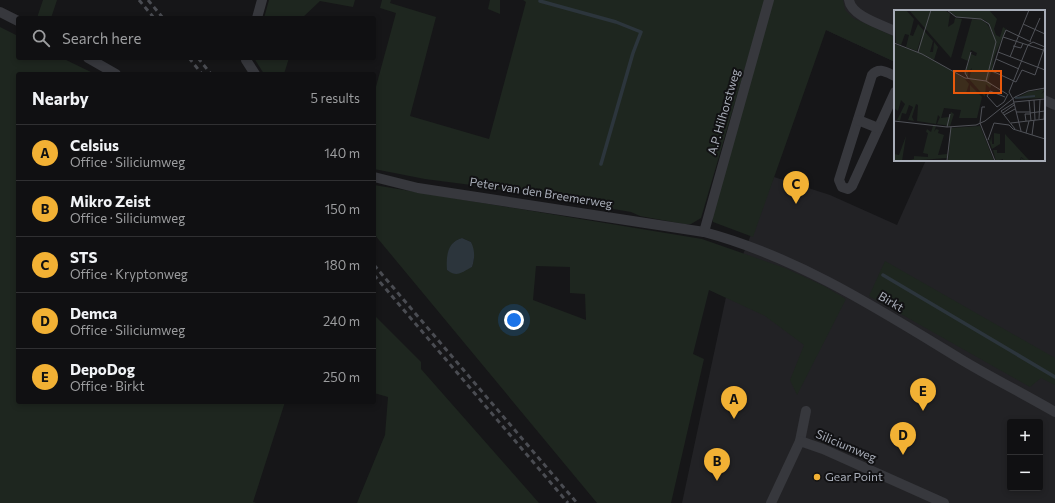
<!DOCTYPE html>
<meta charset="utf-8">
<style>
:root{--surface:#101012;--page:#19191b;--text:#f1f3f6;--muted:#9c9d9f;--line:#303032;--accent:#f2b134}
body{margin:0;font-family:Commissioner,sans-serif;background:var(--page);color:var(--text)}
.controls{position:absolute;right:12px;bottom:12px;display:grid;overflow:hidden;border-radius:4px;box-shadow:0 2px 6px #0003}
.controls button{width:36px;height:36px;display:grid;place-items:center;padding:0;border:0;border-bottom:1px solid var(--line);background:var(--surface);color:var(--text);font:20px sans-serif}
.you{position:absolute;left:514px;top:320px;width:14px;height:14px;margin:-10px;border:3px solid #fff;border-radius:50%;background:#1a73e8;box-shadow:0 0 0 6px #1a73e833}
.badge{display:grid;place-items:center;width:26px;height:26px;border-radius:50%;background:var(--accent);color:#111;font-size:13px;font-weight:700}
.pin{position:absolute;translate:-50% -33px;filter:drop-shadow(0 1px 2px #0008)}
.pin::after{content:'';position:absolute;top:21px;width:14px;height:12px;background:inherit;clip-path:polygon(0 0,100% 0,50% 100%)}
.list{margin:0;padding:0;list-style:none}
h2{display:flex;justify-content:space-between;align-items:center;height:52px;margin:0;padding:0 16px;font-size:17px}
h2 small{font-size:13px;font-weight:400;color:var(--muted)}
.list li{display:grid;grid-template-columns:26px 1fr auto;gap:12px;align-items:center;box-sizing:border-box;height:56px;padding:0 16px;border-top:1px solid var(--line)}
.list b{display:block;font-size:15px;white-space:nowrap}
.list p{margin:0;font-size:13px;white-space:nowrap;color:var(--muted)}
.list em{font-size:13px;font-style:normal;color:var(--muted)}
.icon{flex:none;width:22px;height:22px;fill:none;stroke:currentColor;stroke-width:2;stroke-linecap:round;stroke-linejoin:round}
.map{position:relative;flex:none;width:1055px;height:503px;overflow:hidden}
.search{position:absolute;background:var(--surface);box-shadow:0 2px 6px #0003;left:16px;top:16px;width:360px;height:44px;display:flex;align-items:center;gap:10px;box-sizing:border-box;padding:0 14px;border-radius:4px;color:var(--muted);font-size:15px}
.panel{position:absolute;background:var(--surface);box-shadow:0 2px 6px #0003;left:16px;top:72px;width:360px;height:332px;border-radius:4px}
.map>svg:first-child{display:block}
.built{fill:#222225;fill-rule:evenodd}
.green{fill:#1e261f;fill-rule:evenodd}
.water{fill:#2c353c}
.lines{fill:none;stroke-linecap:round;stroke-linejoin:round}
.stream{stroke:#2c353c;stroke-width:3.5}
.street{stroke:#37383d;stroke-width:10}
.rail{stroke:#4a4c52;stroke-width:3;stroke-dasharray:5 4;stroke-linecap:butt}
.poi-dot{fill:#f2b134;stroke:#111113;stroke-width:1.5}
.labels{text-anchor:middle;stroke-width:4;stroke-linejoin:round;paint-order:stroke}
.street-label{font-size:12px;fill:#a8adb8;stroke:#111113}
.poi-label{font-size:12px;fill:#a8adb8;stroke:#111113;text-anchor:start}
.inset-river{fill:none;stroke:#2c353c;stroke-width:2}
.inset-road{fill:none;stroke:#505258;stroke-width:1}
.view{fill:#e8590c;fill-opacity:0.15;stroke:#e8590c;stroke-width:2}
.inset-edge{fill:none;stroke:#a8adb8;stroke-width:2}
</style>
<div class="map">
<svg width="1055" height="503" viewBox="0 0 1055 503">
<rect width="100%" height="100%" fill="#161618"/>
<path class="built" d="M837,0H1055V503H682L726,297L774,177L830,195L897,225L926,160H1044V11H895V62L826,30ZM1010,422H1040V488H1010Z"/>
<g class="green">
<path d="M43,0H57L51,18H37Z"/>
<path d="M269,0H355L353,7L320,1L302,18H264Z"/>
<path d="M382,0H391L390,3L436,17L410,116L489,139L526,2L523,0H765L701,218L691,224H684L640,216L631,212L479,186L425,179L374,169V94L396,13L380,8Z"/>
<path d="M490,0H500V14L488,9Z"/>
<path d="M772,0H843L845,10L853,18L895,37V62L826,30L753,237L713,222L712,216Z"/>
<path d="M0,27L18,36V58H62L95,74H18V402H285L253,502L256,503H0Z"/>
<path d="M254,58H289L284,74H264Z"/>
<path d="M374,185L702,239L785,268L824,286L846,299L797,395L790,380L804,345L765,316L709,290L693,354L704,359L671,503H597L374,234ZM462,238L471,242L474,259L472,267L455,274L447,270C449,255 446,244 462,238ZM536,266L570,267V293L585,294L586,320L533,300Z"/>
<path d="M885,261L1055,358V385L1041,378L1030,387L869,296Z"/>
<path d="M374,315L421,362V369L539,503H357L385,435L388,397L374,393Z"/>
</g>
<path class="water" d="M462,238L471,242C475,250 475,258 472,267C462,272 457,278 447,270C446,257 447,242 462,238Z"/>
<g class="lines">
<g class="stream">
<path d="M540,1L616,22L641,32L633,53L601,164"/>
<path d="M883,275L1055,377"/>
</g>
<g class="street">
<path d="M849,0C851,16 882,25 895,31"/>
<path d="M0,12L18,21"/>
<path d="M257,18L262,0"/>
<path d="M88,58L116,74"/>
<path d="M246,58V60L255,74"/>
<path d="M895,76C886,72 879,67 872,75L839,180L842,187L848,189L852,186L895,92"/>
<path d="M1044,100L1055,105"/>
<path d="M858,120L878,128"/>
<path d="M374,177L418,188L704,232C798,257 880,310 962,360C992,378 1024,394 1055,412"/>
<path d="M704,232L769,0"/>
<path d="M800,441L806,411"/>
<path d="M771,503L800,441L823,449L944,503"/>
</g>
<g class="rail">
<path d="M139,0L154,18"/>
<path d="M148,0L163,18"/>
<path d="M189,58L202,74"/>
<path d="M198,58L211,74"/>
<path d="M374,265L577,503"/>
<path d="M374,275L568,503"/>
</g>
</g>
<circle class="poi-dot" cx="817" cy="477" r="4"/>
<g class="labels">
<g class="street-label">
<text transform="translate(724 112) rotate(-74)" y="4">A.P. Hilhorstweg</text>
<text transform="translate(541 193) rotate(9)" y="4">Peter van den Breemerweg</text>
<text transform="translate(891 302) rotate(31)" y="4">Birkt</text>
<text transform="translate(846 446) rotate(23)" y="4">Siliciumweg</text>
</g>
<g class="poi-label">
<text x="825" y="481">Gear Point</text>
</g>
</g>
<g transform="translate(894 10)">
<rect width="151" height="151" fill="#161618"/>
<path d="M0,0H12L20,9L16,25L19,26L24,14L39,31L36,42H39L40,32L44,37L40,50L24,42L28,24L23,41L12,37L15,25L11,24L7,35L2,33ZM15,0H51L56,4L54,17L60,13L61,8L68,9L57,48ZM53,0H95L103,9L100,19L102,25L106,27L109,17L112,19L100,47L98,60L103,65L97,62L94,71L98,74L96,78L92,74L91,87L75,69L78,58L74,62V67L71,63L77,44L82,46L83,43L77,40L74,51L67,48L78,9L88,10L93,14L101,26L93,12L91,10L63,7ZM0,34L26,43L70,68L75,74L72,83L76,84V75L88,87L83,108H65L67,100L50,98L47,108L55,107L57,102L60,104L56,116L43,114L46,107L44,105L42,114L23,111L24,95L22,94L18,107L20,111L14,110L19,97L15,95L12,104L8,103L6,111L3,110L11,94L7,90L4,101L0,98ZM151,79L147,84L151,81L150,88L121,89L134,82ZM39,116H42L40,122L42,119L45,120L44,123L50,125L44,145L53,144V148L13,151L20,149V146L34,147V144L29,143L34,123L32,122L33,119L37,122ZM86,116L100,151H54L57,118ZM100,123L106,124V134L98,139L95,130L96,128L97,132L98,125V134H100ZM111,124L133,148L136,151H127V148L131,150L127,147L126,151H109V149L102,151L99,140H103V143H111ZM12,126L8,151H0V144L5,145Z" fill="#1e261f"/>
<path class="inset-river" d="M121,88L141,86"/>
<path class="inset-road" d="M53,0L62,7L87,9L95,14L102,32L92,71M129,14L151,24M109,27L98,61L122,72L128,60L141,65L151,36M136,31L146,8M137,32L112,20L109,27L149,40M0,33L28,44L71,68L92,71L113,84M134,35L139,32L151,37M119,36L127,38L129,33M24,42L37,0M104,42L151,60M116,47L135,0M102,49L125,59M74,68L71,63L77,42M111,87L96,81L93,86L103,97L110,92L114,84M135,90L137,111M140,90L141,110M120,92L151,89M120,93L107,101L121,119M122,102H136M109,103L120,95M136,103L151,101M110,105L121,99M145,109L146,90M150,109L151,89M0,111L53,117L82,115L91,111L121,87L134,81L151,78M132,111L131,104H136M86,113L88,97H91M86,113L101,151M117,113L151,109M53,117L56,104M127,121L119,89L115,82L134,35M132,123L135,111M138,125L140,110M94,130L100,113L115,115L119,119L151,129M53,151L57,117"/>
<path class="view" d="M60,61H107V83H60Z"/>
<rect width="151" height="151" class="inset-edge"/>
</g>
</svg>
<div class="controls">
<button>+</button>
<button>−</button>
</div>
<div class="you"></div>
<div class="pin badge" style="left:734px;top:419px">A</div>
<div class="pin badge" style="left:717px;top:481px">B</div>
<div class="pin badge" style="left:796px;top:204px">C</div>
<div class="pin badge" style="left:903px;top:455px">D</div>
<div class="pin badge" style="left:923px;top:411px">E</div>
<div class="search"><svg class="icon" aria-label="search" viewBox="0 0 24 24"><circle cx="10" cy="10" r="6"/><path d="M15 15l6 6"/></svg>Search here</div>
<section class="panel">
<h2>Nearby<small>5 results</small></h2>
<ul class="list">
<li><span class="badge">A</span><div><b>Celsius</b><p>Office · Siliciumweg</p></div><em>140 m</em></li>
<li><span class="badge">B</span><div><b>Mikro Zeist</b><p>Office · Siliciumweg</p></div><em>150 m</em></li>
<li><span class="badge">C</span><div><b>STS</b><p>Office · Kryptonweg</p></div><em>180 m</em></li>
<li><span class="badge">D</span><div><b>Demca</b><p>Office · Siliciumweg</p></div><em>240 m</em></li>
<li><span class="badge">E</span><div><b>DepoDog</b><p>Office · Birkt</p></div><em>250 m</em></li>
</ul>
</section>
</div>
